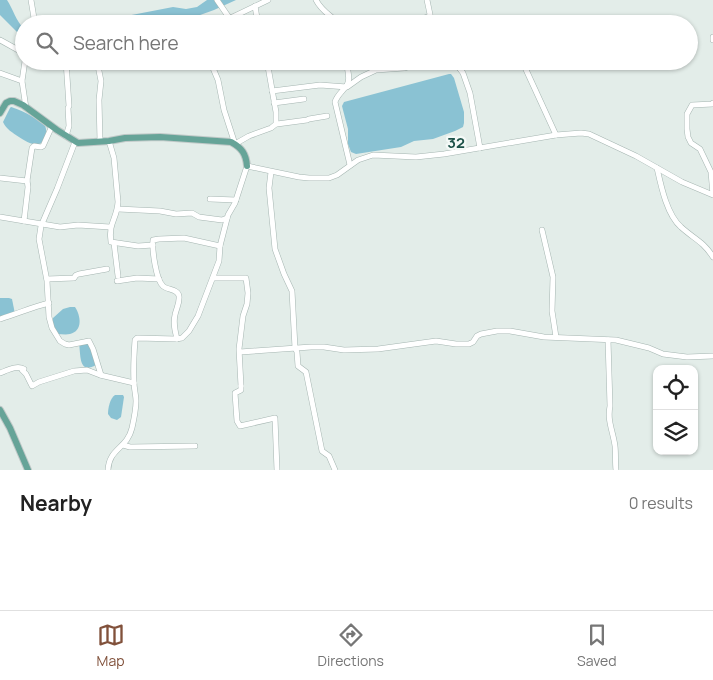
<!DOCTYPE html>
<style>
:root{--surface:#fff;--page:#f6f6f6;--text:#222;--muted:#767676;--line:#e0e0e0;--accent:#81513b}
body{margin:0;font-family:Manrope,sans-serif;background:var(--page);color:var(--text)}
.controls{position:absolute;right:15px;bottom:15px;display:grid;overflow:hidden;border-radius:10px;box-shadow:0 1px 4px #0004}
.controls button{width:45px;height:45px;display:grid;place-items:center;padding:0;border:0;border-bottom:1px solid var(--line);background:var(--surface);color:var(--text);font:25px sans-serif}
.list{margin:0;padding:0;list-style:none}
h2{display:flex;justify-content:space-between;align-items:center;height:65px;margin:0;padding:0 20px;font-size:21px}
h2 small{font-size:16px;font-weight:400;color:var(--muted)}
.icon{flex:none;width:28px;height:28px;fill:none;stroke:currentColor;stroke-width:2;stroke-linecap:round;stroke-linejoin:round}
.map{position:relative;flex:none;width:713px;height:470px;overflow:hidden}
.search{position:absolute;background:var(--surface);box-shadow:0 1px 4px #0004;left:15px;right:15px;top:15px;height:55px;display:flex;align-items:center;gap:12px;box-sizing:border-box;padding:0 18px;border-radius:28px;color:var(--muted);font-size:19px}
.sheet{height:140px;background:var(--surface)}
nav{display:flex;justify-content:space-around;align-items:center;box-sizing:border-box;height:70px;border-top:1px solid var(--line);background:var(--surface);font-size:14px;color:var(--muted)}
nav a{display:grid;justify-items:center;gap:2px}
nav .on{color:var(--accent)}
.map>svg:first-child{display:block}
.water{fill:#8ac2d3}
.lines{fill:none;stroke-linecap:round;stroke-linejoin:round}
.minor-casing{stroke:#a5b5b1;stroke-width:6}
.major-casing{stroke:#c1c9c8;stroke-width:8}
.minor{stroke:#fff;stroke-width:5}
.major{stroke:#66a498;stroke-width:6}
.labels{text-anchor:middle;stroke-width:4.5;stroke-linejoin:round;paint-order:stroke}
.neighbourhood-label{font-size:15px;font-weight:bold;fill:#1d5249;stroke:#f4f9f7}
</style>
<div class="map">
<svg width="713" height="470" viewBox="0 0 713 470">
<rect width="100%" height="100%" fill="#e3ede9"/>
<g class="water">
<path d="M0,0H7C13,9 16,21 24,29V36L17,32L0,15Z"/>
<path d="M207,0H236L214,10L189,19L187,24H85L173,7L186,9L197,7Z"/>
<path d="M449,74H451L454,78L464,112V123L463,127L455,131L433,139L414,141L401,147L356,154L351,152L348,144V129L343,110L342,106L344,102Z"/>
<path d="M11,107C19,109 41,120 45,126C47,130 46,133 45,137C41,151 27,142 19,137C13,133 6,129 3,122L10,108Z"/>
<path d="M0,298H9L12,299L15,314L0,318Z"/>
<path d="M70,307H75C81,316 83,331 70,334C66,335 61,334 57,334L53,327V318L63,309Z"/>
<path d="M86,342L89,344L96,365C78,375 81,354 79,344Z"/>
<path d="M115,395H123L124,397L121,417L117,420L111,418L108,414C108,408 110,398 115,395Z"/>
</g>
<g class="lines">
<defs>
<g id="minor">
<path d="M31,0L35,24"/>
<path d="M217,0L230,19"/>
<path d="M316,0C322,12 331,15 339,24"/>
<path d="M427,0L432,24"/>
<path d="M255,6L258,24"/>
<path d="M218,24L268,0"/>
<path d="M407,24L430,16"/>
<path d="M713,37V40"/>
<path d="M0,40L20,51L24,55"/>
<path d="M97,61L101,81L99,100L100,141"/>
<path d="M210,61L218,80L224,110L235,144L249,136L271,128L276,124V112L267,61"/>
<path d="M346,61C347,68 351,79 347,85C343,91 337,95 335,102L350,165"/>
<path d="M454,61L463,73L470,93L480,148"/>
<path d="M522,61L556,135"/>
<path d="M459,68L471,61"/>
<path d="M0,73L22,81L26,108"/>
<path d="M22,81L25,61"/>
<path d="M272,91L320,85L347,87L361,77L376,70L404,68L428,61"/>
<path d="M274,103L304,99"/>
<path d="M277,124L307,120L309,119L327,116"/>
<path d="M66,136L69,126L68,108L69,106L66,61"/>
<path d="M109,141L114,158L118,202C117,219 108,223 111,242L138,246L153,245"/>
<path d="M75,142L57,189L41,226L39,239L47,281L49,317L52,328L60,341L65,344L69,345L89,341L93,349L101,375"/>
<path d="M657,168C661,186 667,215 681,227C694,239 703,241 713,257"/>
<path d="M271,172L269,188L275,249L284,274L292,291L295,348L297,352L298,366L306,372L322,451L329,456L335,470"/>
<path d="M0,178L27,181L32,148L34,146L41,147L43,146L52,126"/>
<path d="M210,199L236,200"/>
<path d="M118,209L160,211L176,214L192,213L199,217L222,220L227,218"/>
<path d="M0,217L60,227L78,225L110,227"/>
<path d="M24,221L28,187L27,180"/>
<path d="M542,230L553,277L552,311L556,337"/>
<path d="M114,243L118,276"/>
<path d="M213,278H246L248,293L247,304L243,316L239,349L241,386"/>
<path d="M47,279L74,278L76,275L79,274L107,269"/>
<path d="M117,281L137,278L159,279"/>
<path d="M0,319C17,314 32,307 49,303"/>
<path d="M177,339C175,331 173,323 175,315C176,309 180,303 179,296C178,289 167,290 163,286C156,280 152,250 153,240L159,239L184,238L220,246"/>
<path d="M608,340L610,406C607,421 613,431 615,446C616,454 615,462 616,470"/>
<path d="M240,352L311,347H324L344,350L378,349L436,341L456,344H469L473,342L477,336L481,334L497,331H510L544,337L616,340L649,348L663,354L687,357L713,356"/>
<path d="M0,373C8,370 17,365 24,369L22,370L26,374L32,386L39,382L74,371L87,370L100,375L134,383"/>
<path d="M241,388V386V390L235,393L237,421L240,426L275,418L277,470"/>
<path d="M123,445L130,447L195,446"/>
<path d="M108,470C109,448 127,449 132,428C134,419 136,410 136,401C136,395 134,389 134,382C133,368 134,354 135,340L137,338L176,339L182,338L189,331L198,316L219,261L220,246L228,215L235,203L247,166L299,177L309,178H329L337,175L358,160L373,155L416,157L444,154L556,135L581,133L589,134L636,156L682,182L713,195L711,172L700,149L691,143L688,137L687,129V114L692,105L713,104V103"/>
</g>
<g id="major">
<path d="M0,113L6,103L10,101H14L23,105L57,130L78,143L109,141L125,138L160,137L231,142C242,148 246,154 247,166"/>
<path d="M0,410L10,428L28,470"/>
</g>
</defs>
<use href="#minor" class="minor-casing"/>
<use href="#major" class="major-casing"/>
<use href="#minor" class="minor"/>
<use href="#major" class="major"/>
</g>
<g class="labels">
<g class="neighbourhood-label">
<text x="456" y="148">32</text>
</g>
</g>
</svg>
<div class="controls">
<button><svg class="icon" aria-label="locate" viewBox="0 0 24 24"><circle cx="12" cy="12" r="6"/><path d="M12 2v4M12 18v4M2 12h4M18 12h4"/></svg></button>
<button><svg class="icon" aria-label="layers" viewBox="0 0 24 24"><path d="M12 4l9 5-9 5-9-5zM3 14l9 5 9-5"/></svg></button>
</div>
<div class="search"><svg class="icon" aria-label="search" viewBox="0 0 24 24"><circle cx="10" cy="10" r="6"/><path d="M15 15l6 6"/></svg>Search here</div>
</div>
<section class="sheet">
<h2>Nearby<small>0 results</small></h2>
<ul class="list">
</ul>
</section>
<nav>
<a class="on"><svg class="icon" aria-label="map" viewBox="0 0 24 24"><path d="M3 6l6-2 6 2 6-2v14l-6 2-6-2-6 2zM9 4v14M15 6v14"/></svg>Map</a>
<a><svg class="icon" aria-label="directions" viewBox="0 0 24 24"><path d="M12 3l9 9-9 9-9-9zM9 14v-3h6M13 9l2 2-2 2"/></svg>Directions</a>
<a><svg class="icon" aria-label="saved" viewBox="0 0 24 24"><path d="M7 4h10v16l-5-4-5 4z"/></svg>Saved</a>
</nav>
